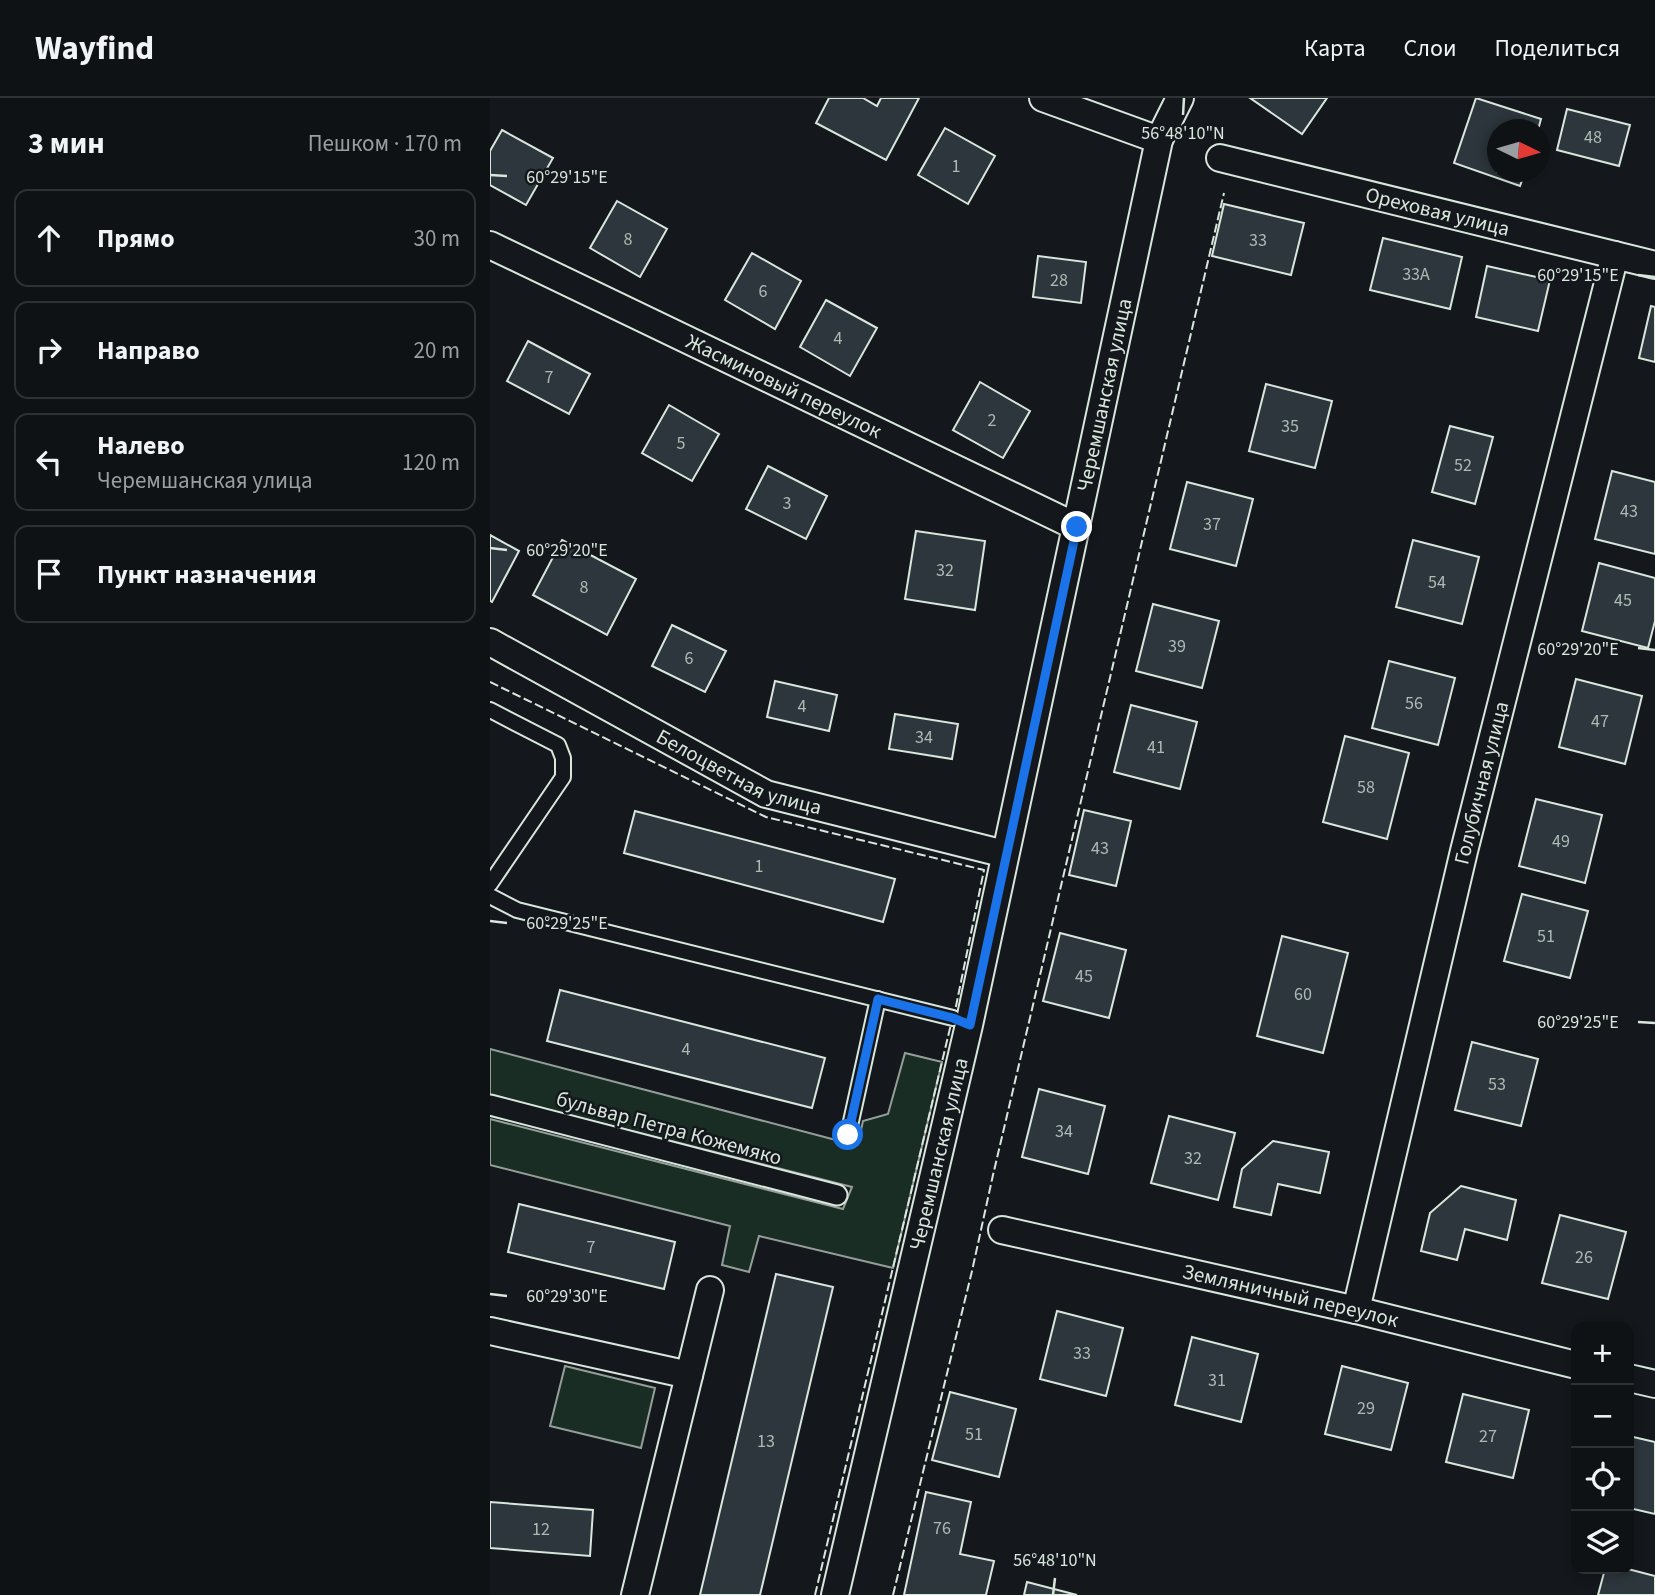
<!DOCTYPE html>
<html lang="ru">
<meta charset="utf-8">
<style>
:root{--surface:#0f1215;--page:#1d2022;--text:#f1f3f6;--muted:#9b9ea0;--line:#2f3234}
body{margin:0;font-family:"Source Sans 3",sans-serif;background:var(--page);color:var(--text)}
.controls{position:absolute;right:21px;bottom:21px;display:grid;overflow:hidden;border-radius:14px;box-shadow:0 4px 10px #0003}
.controls button{width:63px;height:63px;display:grid;place-items:center;padding:0;border:0;border-bottom:2px solid var(--line);background:var(--surface);color:var(--text);font:35px sans-serif}
.compass{position:absolute;left:997px;top:21px;width:63px;height:63px;border-radius:50%;background:var(--surface);box-shadow:0 4px 10px #0003;rotate:95deg}
.stop{position:absolute;width:21px;height:21px;margin:-16px;border:5px solid #1a73e8;border-radius:50%;background:#fff}
.stop.end{background:#1a73e8;border-color:#fff;box-shadow:0 2px 7px #0008}
.list{margin:0;padding:0;list-style:none}
h2{display:flex;justify-content:space-between;align-items:center;height:91px;margin:0;padding:0 28px;font-size:30px}
h2 small{font-size:23px;font-weight:400;color:var(--muted)}
.list li{display:grid;grid-template-columns:46px 1fr auto;gap:21px;align-items:center;box-sizing:border-box;height:98px;margin:0 14px 14px;padding:0 14px;border:2px solid var(--line);border-radius:14px}
.list b{display:block;font-size:26px;white-space:nowrap}
.list p{margin:0;font-size:23px;white-space:nowrap;color:var(--muted)}
.list em{font-size:23px;font-style:normal;color:var(--muted)}
.icon{flex:none;width:38px;height:38px;fill:none;stroke:currentColor;stroke-width:2;stroke-linecap:round;stroke-linejoin:round}
.map{position:relative;flex:none;width:1165px;height:1497px;overflow:hidden}
header{display:flex;align-items:center;gap:42px;box-sizing:border-box;height:98px;padding:0 35px;background:var(--surface);border-bottom:2px solid var(--line)}
header strong{font-size:33px}
nav{display:flex;gap:38px;margin-inline-start:auto;font-size:24px}
main{display:flex}
aside{flex:1;background:var(--surface)}
.map>svg:first-child{display:block}
.grass{fill:#1a2d24;stroke:#939e99;stroke-width:2}
.building{fill:#2c363c;stroke:#d8e6dc;stroke-width:2}
.lines{fill:none;stroke-linecap:round;stroke-linejoin:round}
.service-casing{stroke:#d8e6dc;stroke-width:18}
.pedestrian-casing{stroke:#d8e6dc;stroke-width:23}
.minor-casing{stroke:#d8e6dc;stroke-width:30}
.service{stroke:#14181c;stroke-width:14}
.pedestrian{stroke:#14181c;stroke-width:19}
.minor{stroke:#14181c;stroke-width:26}
.fence{stroke:#d8e6dc;stroke-width:2;stroke-dasharray:9 3.5;stroke-linecap:butt}
.route{stroke:#1a73e8;stroke-width:9}
.ticks{fill:none;stroke:#d8e6dc;stroke-width:2.5}
.labels{text-anchor:middle;stroke-width:5;stroke-linejoin:round;paint-order:stroke}
.number-label{font-size:18px;fill:#adbab4}
.street-label{font-size:21px;fill:#d8e6dc;stroke:#14181c}
.ticks-label{font-size:18px;text-anchor:middle;fill:#d8e6dc;stroke:#14181c;stroke-width:5;stroke-linejoin:round;paint-order:stroke}
</style>
<header>
<strong>Wayfind</strong>
<nav><a>Карта</a><a>Слои</a><a>Поделиться</a></nav>
</header>
<main>
<aside>
<h2>3 мин<small>Пешком · 170 m</small></h2>
<ul class="list">
<li><svg class="icon" aria-label="ahead" viewBox="0 0 24 24"><path d="M12 20V5M6 11l6-6 6 6"/></svg><div><b>Прямо</b></div><em>30 m</em></li>
<li><svg class="icon" aria-label="right" viewBox="0 0 24 24"><path d="M7 20v-9h11M14 6l5 5-5 5"/></svg><div><b>Направо</b></div><em>20 m</em></li>
<li><svg class="icon" aria-label="left" viewBox="0 0 24 24"><path d="M17 20v-9H6M10 6l-5 5 5 5"/></svg><div><b>Налево</b><p>Черемшанская улица</p></div><em>120 m</em></li>
<li><svg class="icon" aria-label="arrive" viewBox="0 0 24 24"><path d="M6 21V4h12l-3 4 3 4H6"/></svg><div><b>Пункт назначения</b></div></li>
</ul>
</aside>
<div class="map">
<svg width="1165" height="1497" viewBox="0 0 1165 1497">
<rect width="100%" height="100%" fill="#14181c"/>
<g class="grass">
<path d="M0,951L342,1041L368,1046L373,1023L398,1016L415,955L452,964L403,1170L269,1138L259,1174L232,1167L240,1128L0,1067V1021L353,1111L362,1089L0,997Z"/>
<path d="M75,1268L165,1290L151,1350L60,1328Z"/>
</g>
<g class="building">
<path d="M339,0H373L387,8L391,0H429L396,62L326,25Z"/>
<path d="M760,0H837L812,36Z"/>
<path d="M986,0L1051,21L1048,32H1007V74H1035L1030,88L964,65Z"/>
<path d="M1077,11L1140,27L1129,68L1067,52Z"/>
<path d="M455,30L505,58L478,106L428,77Z"/>
<path d="M12,32L63,60L36,107L0,87V53Z"/>
<path d="M127,103L177,131L150,179L100,150Z"/>
<path d="M734,106L814,125L801,177L722,158Z"/>
<path d="M893,140L972,159L960,211L880,192Z"/>
<path d="M262,155L311,183L285,231L235,202Z"/>
<path d="M548,158L596,164L591,205L543,199Z"/>
<path d="M997,168L1060,182L1048,233L986,219Z"/>
<path d="M336,202L387,230L360,278L310,249Z"/>
<path d="M1161,208L1165,209V264L1149,260Z"/>
<path d="M38,243L100,276L79,316L17,283Z"/>
<path d="M490,284L540,313L513,360L463,332Z"/>
<path d="M776,286L842,303L825,370L759,353Z"/>
<path d="M179,307L229,336L202,383L152,355Z"/>
<path d="M960,328L1003,339L985,406L942,394Z"/>
<path d="M278,368L337,398L316,441L256,411Z"/>
<path d="M1122,373L1165,384V456L1105,441Z"/>
<path d="M697,384L763,401L746,468L680,451Z"/>
<path d="M426,433L495,443L485,512L415,501Z"/>
<path d="M0,437L29,453L2,504L0,503Z"/>
<path d="M72,442L146,481L117,537L43,497Z"/>
<path d="M923,442L989,459L972,526L906,509Z"/>
<path d="M1109,465L1165,480V523L1158,550L1092,533Z"/>
<path d="M663,506L729,523L712,590L646,573Z"/>
<path d="M182,527L236,553L215,594L162,568Z"/>
<path d="M899,563L965,580L948,647L882,630Z"/>
<path d="M1086,581L1152,598L1135,666L1069,649Z"/>
<path d="M285,583L347,597L339,633L277,619Z"/>
<path d="M641,607L707,624L690,691L624,674Z"/>
<path d="M405,616L468,626L462,661L399,651Z"/>
<path d="M855,638L919,655L897,741L833,724Z"/>
<path d="M1046,701L1112,717L1095,785L1029,768Z"/>
<path d="M594,712L641,723L626,788L579,777Z"/>
<path d="M145,713L405,781L393,824L134,755Z"/>
<path d="M1032,796L1098,813L1080,880L1014,863Z"/>
<path d="M570,835L636,852L619,920L553,903Z"/>
<path d="M792,838L858,855L833,955L767,938Z"/>
<path d="M70,892L335,960L322,1010L57,943Z"/>
<path d="M982,944L1048,961L1031,1028L965,1012Z"/>
<path d="M549,991L615,1008L598,1076L532,1059Z"/>
<path d="M679,1018L745,1035L728,1102L661,1085Z"/>
<path d="M783,1043L839,1054L830,1095L788,1086L781,1117L744,1109L752,1071Z"/>
<path d="M971,1088L1026,1102L1017,1142L975,1131L967,1162L931,1153L940,1115Z"/>
<path d="M29,1106L185,1144L174,1191L18,1154Z"/>
<path d="M1070,1117L1136,1134L1118,1201L1052,1185Z"/>
<path d="M286,1176L343,1189L270,1497H210Z"/>
<path d="M567,1213L633,1230L616,1298L550,1281Z"/>
<path d="M702,1239L768,1256L751,1324L685,1307Z"/>
<path d="M852,1268L918,1285L901,1352L835,1336Z"/>
<path d="M460,1294L526,1311L509,1379L442,1362Z"/>
<path d="M973,1296L1039,1312L1023,1380L956,1364Z"/>
<path d="M1139,1338L1165,1344V1416L1139,1410Z"/>
<path d="M436,1394L481,1404L470,1456L504,1463L496,1497H414Z"/>
<path d="M0,1404L103,1412L100,1458L0,1450Z"/>
<path d="M1115,1471H1138L1165,1478V1497H1108Z"/>
<path d="M537,1484L587,1497H534Z"/>
</g>
<g class="lines">
<defs>
<g id="service">
<path d="M0,612L68,647L73,660V679L0,786"/>
<path d="M0,798L27,812L463,920"/>
<path d="M358,1037L388,901"/>
</g>
<path id="pedestrian" d="M0,1007L347,1097"/>
<g id="minor">
<path d="M553,0L669,42"/>
<path id="s1" d="M730,60L1165,167"/>
<path id="s2" d="M0,147L587,429"/>
<path id="s3" d="M0,544L276,696L515,756"/>
<path id="s4" d="M512,1132L866,1212L1086,1267"/>
<path id="s5" d="M866,1212L974,753L1125,157"/>
<path d="M0,1233L199,1277"/>
<path d="M1139,1280L1165,1286"/>
<path d="M145,1497L220,1192"/>
<path id="s6" d="M345,1497L479,927L669,42L690,0"/>
</g>
</defs>
<use href="#service" class="service-casing"/>
<use href="#pedestrian" class="pedestrian-casing"/>
<use href="#minor" class="minor-casing"/>
<use href="#service" class="service"/>
<use href="#pedestrian" class="pedestrian"/>
<use href="#minor" class="minor"/>
<g class="fence">
<path d="M0,584L276,719L494,772L465,913"/>
<path d="M325,1497L461,926"/>
<path d="M403,1497L482,1173L503,1077L734,95"/>
</g>
</g>
<g class="lines">
<path class="route" d="M358,1037L388,901L463,920L480,927L587,429"/>
</g>
<path class="ticks" d="M693,17L694,0M0,77L17,78M1148,177L1165,179M0,450L17,452M1148,550L1165,552M0,823L17,825M1148,924L1165,925M0,1196L17,1198M563,1497L565,1480"/>
<g class="labels">
<g class="number-label">
<text x="1103" y="45">48</text>
<text x="466" y="74">1</text>
<text x="138" y="147">8</text>
<text x="768" y="148">33</text>
<text x="926" y="182">33А</text>
<text x="569" y="188">28</text>
<text x="273" y="199">6</text>
<text x="348" y="246">4</text>
<text x="59" y="285">7</text>
<text x="502" y="328">2</text>
<text x="800" y="334">35</text>
<text x="191" y="351">5</text>
<text x="973" y="373">52</text>
<text x="297" y="411">3</text>
<text x="1139" y="419">43</text>
<text x="722" y="432">37</text>
<text x="455" y="478">32</text>
<text x="947" y="490">54</text>
<text x="94" y="495">8</text>
<text x="1133" y="508">45</text>
<text x="687" y="554">39</text>
<text x="199" y="566">6</text>
<text x="924" y="611">56</text>
<text x="312" y="614">4</text>
<text x="1110" y="629">47</text>
<text x="434" y="645">34</text>
<text x="666" y="655">41</text>
<text x="876" y="695">58</text>
<text x="1071" y="749">49</text>
<text x="610" y="756">43</text>
<text x="269" y="774">1</text>
<text x="1056" y="844">51</text>
<text x="594" y="884">45</text>
<text x="813" y="902">60</text>
<text x="196" y="957">4</text>
<text x="1007" y="992">53</text>
<text x="574" y="1039">34</text>
<text x="703" y="1066">32</text>
<text x="101" y="1155">7</text>
<text x="1094" y="1165">26</text>
<text x="592" y="1261">33</text>
<text x="727" y="1288">31</text>
<text x="876" y="1316">29</text>
<text x="484" y="1342">51</text>
<text x="998" y="1344">27</text>
<text x="276" y="1349">13</text>
<text x="452" y="1436">76</text>
<text x="51" y="1437">12</text>
</g>
<g class="street-label">
<text dy="7" stroke="none"><textPath href="#s1" startOffset="224">Ореховая улица</textPath></text>
<text dy="7" stroke="none"><textPath href="#s2" startOffset="326">Жасминовый переулок</textPath></text>
<text dy="7" stroke="none"><textPath href="#s6" startOffset="1230">Черемшанская улица</textPath></text>
<text dy="7" stroke="none"><textPath href="#s3" startOffset="282">Белоцветная улица</textPath></text>
<text dy="7" stroke="none"><textPath href="#s5" startOffset="542">Голубичная улица</textPath></text>
<text transform="translate(179 1030) rotate(15)" y="7">бульвар Петра Кожемяко</text>
<text dy="7" stroke="none"><textPath href="#s6" startOffset="453">Черемшанская улица</textPath></text>
<text dy="7" stroke="none"><textPath href="#s4" startOffset="296">Земляничный переулок</textPath></text>
</g>
</g>
<g class="ticks-label">
<text x="693" y="41">56°48'10"N</text>
<text x="77" y="85">60°29'15"E</text>
<text x="1088" y="183">60°29'15"E</text>
<text x="77" y="458">60°29'20"E</text>
<text x="1088" y="557">60°29'20"E</text>
<text x="77" y="831">60°29'25"E</text>
<text x="1088" y="930">60°29'25"E</text>
<text x="77" y="1204">60°29'30"E</text>
<text x="565" y="1468">56°48'10"N</text>
</g>
</svg>
<div class="controls">
<button>+</button>
<button>−</button>
<button><svg class="icon" aria-label="locate" viewBox="0 0 24 24"><circle cx="12" cy="12" r="6"/><path d="M12 2v4M12 18v4M2 12h4M18 12h4"/></svg></button>
<button><svg class="icon" aria-label="layers" viewBox="0 0 24 24"><path d="M12 4l9 5-9 5-9-5zM3 14l9 5 9-5"/></svg></button>
</div>
<svg class="compass" viewBox="-18 -18 36 36"><path d="M0-13l5 13h-10z" fill="#e53935"/><path d="M0 13l5-13h-10z" fill="#9b9ea0"/></svg>
<div class="stop" style="left:358px;top:1037px"></div>
<div class="stop end" style="left:587px;top:429px"></div>
</div>
</main>
